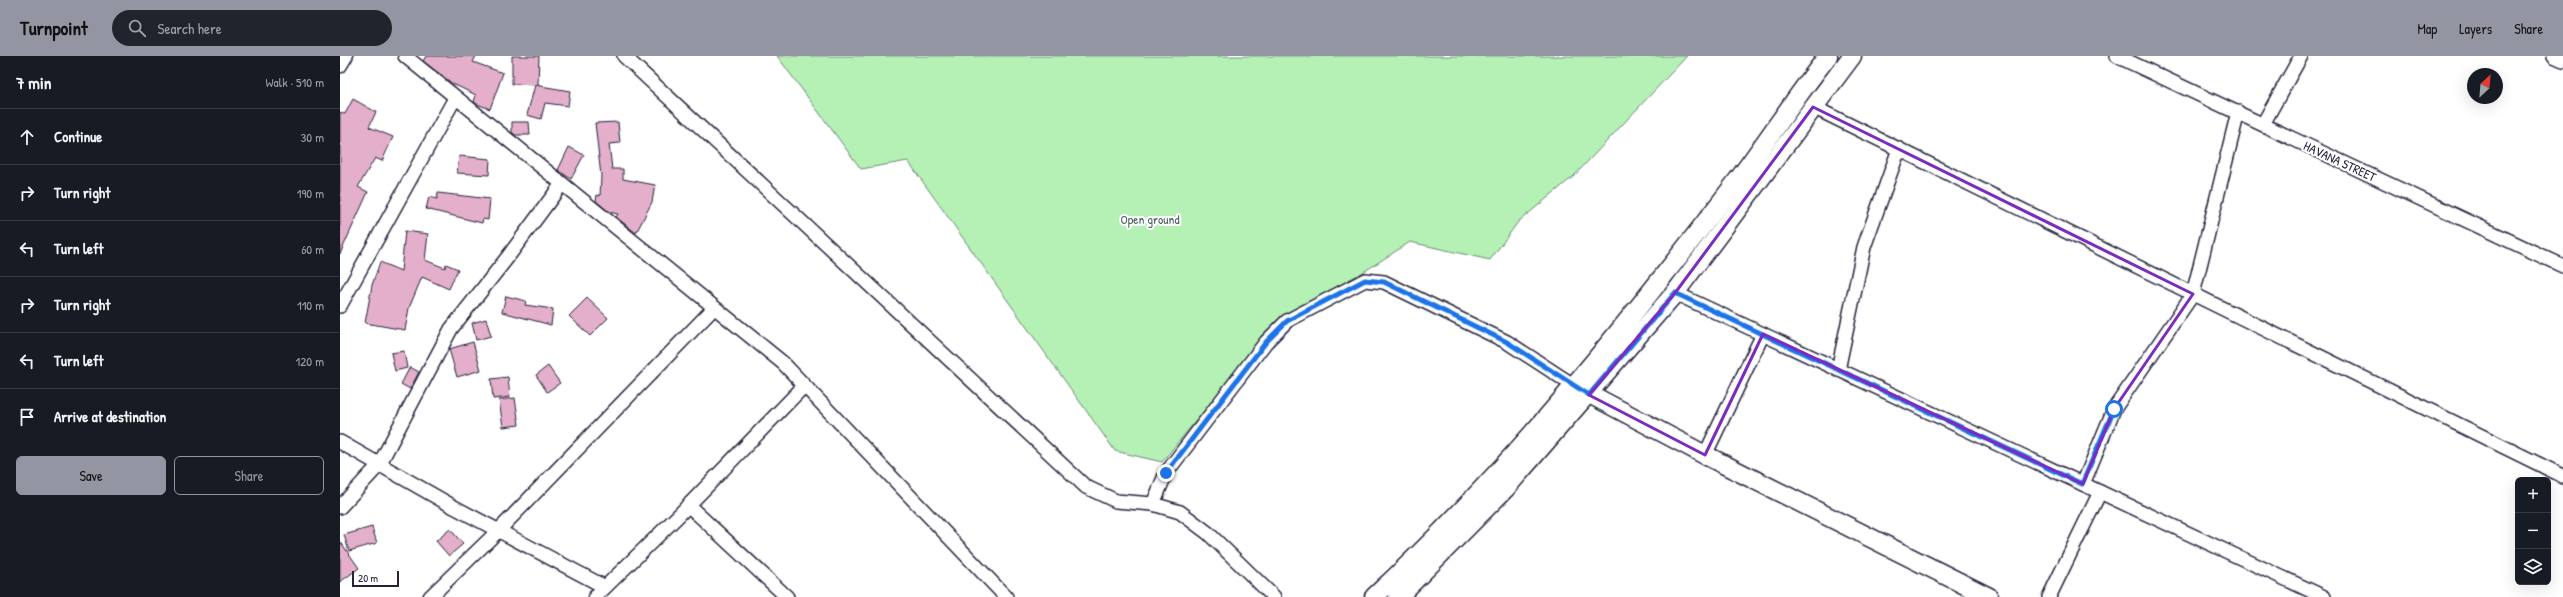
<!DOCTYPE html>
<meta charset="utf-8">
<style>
:root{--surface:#171b24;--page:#20242c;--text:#f1f3f6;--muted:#9ea1a6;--line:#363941;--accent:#9495a2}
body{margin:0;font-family:"Patrick Hand",sans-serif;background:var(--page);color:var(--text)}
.controls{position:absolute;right:12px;bottom:12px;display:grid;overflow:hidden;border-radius:6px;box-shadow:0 4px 16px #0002}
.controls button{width:36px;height:36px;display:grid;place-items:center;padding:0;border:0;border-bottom:1px solid var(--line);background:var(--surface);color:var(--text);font:20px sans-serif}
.compass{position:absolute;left:2127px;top:12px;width:36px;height:36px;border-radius:50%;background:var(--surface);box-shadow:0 4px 16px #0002;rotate:26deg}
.scale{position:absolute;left:12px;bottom:10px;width:47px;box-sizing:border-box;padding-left:4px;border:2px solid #22223b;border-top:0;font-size:11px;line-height:14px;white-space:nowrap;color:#22223b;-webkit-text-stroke:3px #fff;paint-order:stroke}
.stop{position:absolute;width:12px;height:12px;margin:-9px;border:3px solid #1a73e8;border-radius:50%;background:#fff}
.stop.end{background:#1a73e8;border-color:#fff;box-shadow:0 1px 4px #0008}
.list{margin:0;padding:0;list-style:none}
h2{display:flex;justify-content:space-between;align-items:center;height:52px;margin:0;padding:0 16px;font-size:17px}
h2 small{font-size:13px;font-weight:400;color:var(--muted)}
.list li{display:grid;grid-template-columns:26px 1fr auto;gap:12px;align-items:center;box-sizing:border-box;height:56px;padding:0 16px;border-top:1px solid var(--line)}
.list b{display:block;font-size:15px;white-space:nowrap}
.list em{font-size:13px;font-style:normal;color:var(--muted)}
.actions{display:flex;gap:8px;padding:12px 16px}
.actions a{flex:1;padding:9px 0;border:1px solid var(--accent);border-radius:6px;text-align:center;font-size:14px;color:var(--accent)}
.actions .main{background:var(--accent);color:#111}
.icon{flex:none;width:22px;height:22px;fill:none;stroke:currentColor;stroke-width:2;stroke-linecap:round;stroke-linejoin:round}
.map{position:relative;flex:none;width:2223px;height:541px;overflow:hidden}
header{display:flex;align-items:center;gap:24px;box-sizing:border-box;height:56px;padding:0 20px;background:var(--accent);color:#111}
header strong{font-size:19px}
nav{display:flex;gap:22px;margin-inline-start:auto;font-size:14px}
.search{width:280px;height:36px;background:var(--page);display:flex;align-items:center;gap:10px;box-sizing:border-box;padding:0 14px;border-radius:22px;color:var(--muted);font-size:15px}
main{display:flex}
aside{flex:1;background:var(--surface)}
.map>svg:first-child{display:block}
.green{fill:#b5f0b5;stroke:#6c8978}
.building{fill:#e4afca;stroke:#22223b}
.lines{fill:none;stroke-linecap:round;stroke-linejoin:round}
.street-casing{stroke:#22223b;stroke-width:16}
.secondary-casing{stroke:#22223b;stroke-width:21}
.street{stroke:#fff;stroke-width:13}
.secondary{stroke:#fff;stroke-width:18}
.route{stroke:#1a73e8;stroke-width:5}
.marked{fill:none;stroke:#7b2cbf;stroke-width:3;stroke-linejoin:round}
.labels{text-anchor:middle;stroke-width:4;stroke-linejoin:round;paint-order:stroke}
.street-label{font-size:13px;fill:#22223b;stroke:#fff}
.park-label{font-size:13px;fill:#4e6060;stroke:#fff}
</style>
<header>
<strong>Turnpoint</strong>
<div class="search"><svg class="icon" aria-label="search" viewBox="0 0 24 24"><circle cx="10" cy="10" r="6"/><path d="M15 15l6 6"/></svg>Search here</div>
<nav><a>Map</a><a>Layers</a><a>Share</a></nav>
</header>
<main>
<aside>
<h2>7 min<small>Walk · 510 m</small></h2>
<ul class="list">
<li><svg class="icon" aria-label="ahead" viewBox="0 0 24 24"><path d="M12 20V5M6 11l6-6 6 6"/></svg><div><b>Continue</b></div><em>30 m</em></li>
<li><svg class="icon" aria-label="right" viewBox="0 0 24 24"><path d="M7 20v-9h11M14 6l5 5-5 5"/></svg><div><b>Turn right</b></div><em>190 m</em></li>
<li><svg class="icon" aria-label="left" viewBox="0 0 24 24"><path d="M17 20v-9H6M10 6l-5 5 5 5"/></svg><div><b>Turn left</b></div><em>60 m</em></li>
<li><svg class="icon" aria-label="right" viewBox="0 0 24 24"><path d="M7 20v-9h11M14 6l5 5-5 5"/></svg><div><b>Turn right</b></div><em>110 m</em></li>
<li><svg class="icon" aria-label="left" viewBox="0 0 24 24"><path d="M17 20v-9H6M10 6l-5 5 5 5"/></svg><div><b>Turn left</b></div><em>120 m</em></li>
<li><svg class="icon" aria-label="arrive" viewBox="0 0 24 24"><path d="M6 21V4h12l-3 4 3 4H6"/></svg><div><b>Arrive at destination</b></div></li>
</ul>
<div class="actions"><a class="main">Save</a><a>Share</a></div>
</aside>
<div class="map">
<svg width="2223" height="541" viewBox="0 0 2223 541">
<rect width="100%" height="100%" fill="#fff"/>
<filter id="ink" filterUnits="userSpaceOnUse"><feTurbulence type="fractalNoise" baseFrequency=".025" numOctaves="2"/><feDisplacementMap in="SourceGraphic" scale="8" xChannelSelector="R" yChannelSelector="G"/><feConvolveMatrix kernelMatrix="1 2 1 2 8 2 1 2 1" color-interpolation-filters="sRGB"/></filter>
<g filter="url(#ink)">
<path class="green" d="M437,0H1347L1234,120L1178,166L1150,204L1070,186L927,278L822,406L775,395L568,105L521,113Z"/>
<g class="building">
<path d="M86,0H136L133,6L163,17L150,53L137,48L134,46L136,39L113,28L83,5Z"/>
<path d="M172,0H199L198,29L172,28Z"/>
<path d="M195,29L230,35L228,50L205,47L201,63L187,59Z"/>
<path d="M13,43L36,56L29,71L53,81L42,105L35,102L18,131L28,136L0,198V56L5,58Z"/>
<path d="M172,66H189L190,79H175L172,76Z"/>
<path d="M278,66L280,87L269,88L272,113H283V123L315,129L312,146L296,177L276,161L278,158L269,156L256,145L257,139L260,140L261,120L255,67Z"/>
<path d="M229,91L244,99L231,123L218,114Z"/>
<path d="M119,100L150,103L149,119L117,117Z"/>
<path d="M98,137L150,143L148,164L143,163L142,167L86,153L89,141L97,143Z"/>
<path d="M65,175L88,178L85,204L105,212L106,208L118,213L109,233L82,221L69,252L65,274L25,267L32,229L40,206L61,215Z"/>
<path d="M166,240L186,245L185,249L213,253L211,269L162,256Z"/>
<path d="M247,242L268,262L250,280L229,260Z"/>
<path d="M146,263L151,280L136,284L132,267Z"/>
<path d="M133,286L141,314L117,321L109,293Z"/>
<path d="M64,295L67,312L55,315L51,297Z"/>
<path d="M208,310L220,327L207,336L196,319Z"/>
<path d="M70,311L79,316L70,333L61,328Z"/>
<path d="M168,321L170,341L153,343L151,323Z"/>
<path d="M175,342L179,369L163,371L159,344Z"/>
<path d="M32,471L37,487L9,495L4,479Z"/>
<path d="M110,473L123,488L109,500L96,485Z"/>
<path d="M0,485L19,512L0,526Z"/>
</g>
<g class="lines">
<defs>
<g id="street">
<path d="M65,0L443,307L666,541"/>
<path d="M284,0L746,431L776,445L813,448L840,456L868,477L934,541"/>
<path d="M1777,0L2223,210"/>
<path d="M2214,0L2223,4"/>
<path d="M0,10L6,0"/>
<path d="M1473,51L2223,420"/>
<path d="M1923,68L1961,0"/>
<path d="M1335,237L1984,541"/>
<path d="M0,250L115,42"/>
<path d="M1498,314L1524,191L1559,93"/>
<path d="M0,386L114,451L265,531"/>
<path d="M1365,399L1423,278"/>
<path d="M1743,428L1774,353L1853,238L1898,56"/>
<path d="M813,448L826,417L926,286L947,265L1025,224L1044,226L1167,286L1233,329"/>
<path d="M348,449L447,541"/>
<path d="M0,451L39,409L111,273L167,202L221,129"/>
<path d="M90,541L159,474L374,252"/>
<path d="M255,541L339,459L464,330"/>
<path d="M1709,541L1760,436"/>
</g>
<g id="secondary">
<path d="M1240,333L1365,399L1649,541"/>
<path d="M1034,541C1170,415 1288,268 1400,121C1430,81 1457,39 1488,0"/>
<path d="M1058,541L1165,433L1335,237L1512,0"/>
</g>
</defs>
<use href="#street" class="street-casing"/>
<use href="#secondary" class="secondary-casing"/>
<use href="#street" class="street"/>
<use href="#secondary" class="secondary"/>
</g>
</g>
<g class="lines" filter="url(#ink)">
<path class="route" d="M826,417L926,286L947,265L1025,224L1044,226L1167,286L1249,339L1335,237L1742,428L1774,353"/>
</g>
<path class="marked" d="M1473,51L1853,238L1774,353L1743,428L1423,278L1365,399L1249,339L1335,237Z"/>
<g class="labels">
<g class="street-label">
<text transform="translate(2000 105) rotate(25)" y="5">HAVANA STREET</text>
</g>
<g class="park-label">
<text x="810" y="168">Open ground</text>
</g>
</g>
</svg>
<div class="controls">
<button>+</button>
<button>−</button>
<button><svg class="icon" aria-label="layers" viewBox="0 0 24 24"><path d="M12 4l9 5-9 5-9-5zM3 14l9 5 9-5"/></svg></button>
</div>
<svg class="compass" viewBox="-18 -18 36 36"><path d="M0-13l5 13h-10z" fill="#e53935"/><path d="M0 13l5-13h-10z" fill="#9ea1a6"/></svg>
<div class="scale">20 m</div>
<div class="stop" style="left:1774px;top:353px"></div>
<div class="stop end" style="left:826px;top:417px"></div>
</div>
</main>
